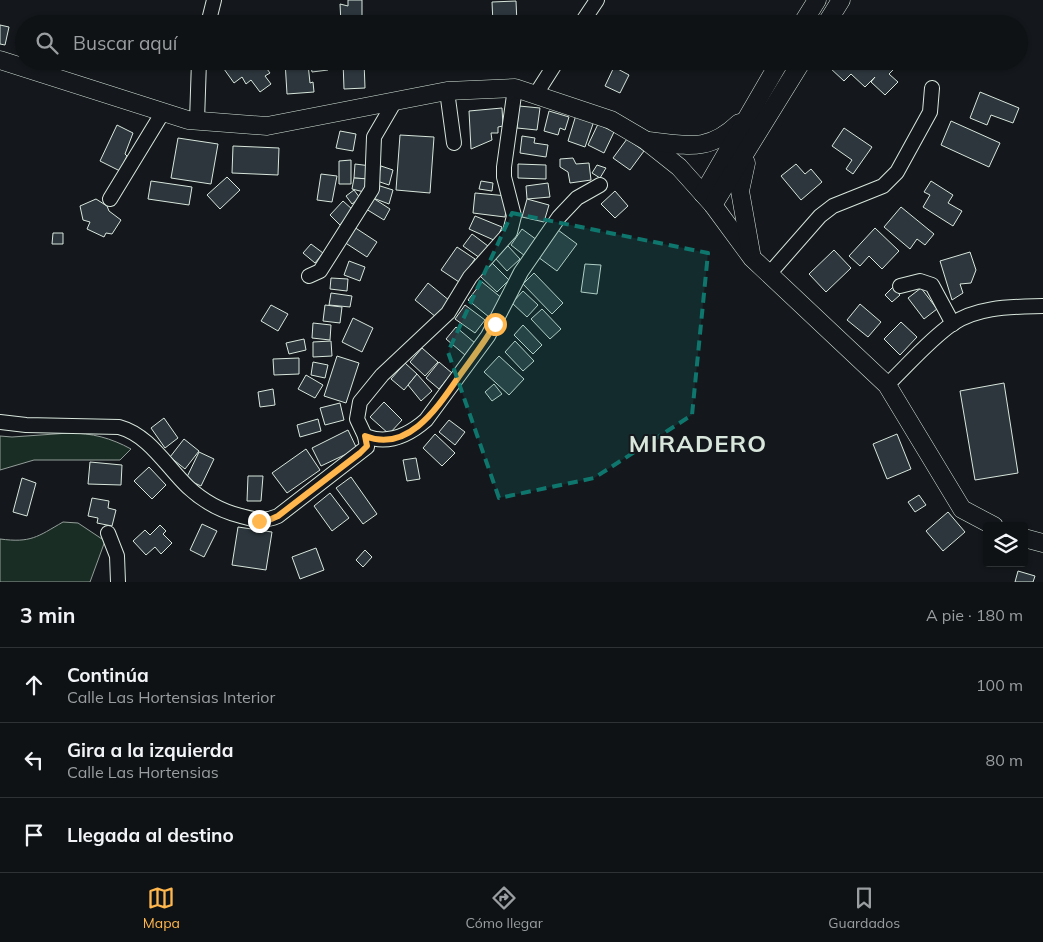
<!DOCTYPE html>
<html lang="es">
<meta charset="utf-8">
<style>
:root{--surface:#0f1215;--page:#181b1e;--text:#f1f3f6;--muted:#9b9ea0;--line:#2f3234;--accent:#ffb74d}
body{margin:0;font-family:Mulish,sans-serif;background:var(--page);color:var(--text)}
.controls{position:absolute;right:15px;bottom:15px;display:grid;overflow:hidden;border-radius:5px;box-shadow:0 1px 4px #0004}
.controls button{width:45px;height:45px;display:grid;place-items:center;padding:0;border:0;border-bottom:1px solid var(--line);background:var(--surface);color:var(--text);font:25px sans-serif}
.stop{position:absolute;width:15px;height:15px;margin:-11px;border:4px solid #ffb74d;border-radius:50%;background:#fff}
.stop.end{background:#ffb74d;border-color:#fff;box-shadow:0 1px 5px #0008}
.list{margin:0;padding:0;list-style:none}
h2{display:flex;justify-content:space-between;align-items:center;height:65px;margin:0;padding:0 20px;font-size:21px}
h2 small{font-size:16px;font-weight:400;color:var(--muted)}
.list li{display:grid;grid-template-columns:32px 1fr auto;gap:15px;align-items:center;box-sizing:border-box;height:75px;padding:0 20px;border-top:1px solid var(--line)}
.list b{display:block;font-size:19px;white-space:nowrap}
.list p{margin:0;font-size:16px;white-space:nowrap;color:var(--muted)}
.list em{font-size:16px;font-style:normal;color:var(--muted)}
.icon{flex:none;width:28px;height:28px;fill:none;stroke:currentColor;stroke-width:2;stroke-linecap:round;stroke-linejoin:round}
.map{position:relative;flex:none;width:1043px;height:582px;overflow:hidden}
.search{position:absolute;background:var(--surface);box-shadow:0 1px 4px #0004;left:15px;right:15px;top:15px;height:55px;display:flex;align-items:center;gap:12px;box-sizing:border-box;padding:0 18px;border-radius:28px;color:var(--muted);font-size:19px}
.sheet{height:290px;background:var(--surface)}
nav{display:flex;justify-content:space-around;align-items:center;box-sizing:border-box;height:70px;border-top:1px solid var(--line);background:var(--surface);font-size:14px;color:var(--muted)}
nav a{display:grid;justify-items:center;gap:2px}
nav .on{color:var(--accent)}
.map>svg:first-child{display:block}
.green{fill:#1a2d24;stroke:#939e99}
.building{fill:#2c363c;stroke:#d8e6dc}
.lines{fill:none;stroke-linecap:round;stroke-linejoin:round}
.minor-casing{stroke:#d8e6dc;stroke-width:16}
.major-casing{stroke:#d8e6dc;stroke-width:19}
.minor{stroke:#14181c;stroke-width:14}
.major{stroke:#14181c;stroke-width:18}
.route{stroke:#ffb74d;stroke-width:6}
.marked{fill:#0f766e;fill-opacity:0.2;stroke:#0f766e;stroke-width:4;stroke-dasharray:10 6;stroke-linejoin:round}
.labels{text-anchor:middle;stroke-width:4;stroke-linejoin:round;paint-order:stroke}
.district-label{font-size:24px;font-weight:bold;letter-spacing:1px;fill:#d8e6dc;stroke:#14181c}
</style>
<div class="map">
<svg width="1043" height="582" viewBox="0 0 1043 582">
<rect width="100%" height="100%" fill="#14181c"/>
<g class="green">
<path d="M69,433C92,433 111,438 131,449L120,460H34L0,470V436L12,437Z"/>
<path d="M63,522L78,523L105,541L90,582H0V539C31,543 37,537 63,522Z"/>
</g>
<g class="building">
<path d="M348,0H362V24H341L340,4L348,6Z"/>
<path d="M516,1L517,24H493L492,2Z"/>
<path d="M173,18L201,21V24H173Z"/>
<path d="M0,25L9,27L5,45L0,44Z"/>
<path d="M234,61H271L273,64L267,69L270,73L265,76L271,84L260,92L251,80L246,84L242,77L234,83L224,69Z"/>
<path d="M285,61L308,64L310,83L313,82L314,92L287,94Z"/>
<path d="M310,61H327L328,70L312,72Z"/>
<path d="M343,61H364L365,88L344,89Z"/>
<path d="M834,61H855L859,64L862,61H899L900,63L889,74L898,82L885,95L871,82L875,77L865,87L851,74L844,81L829,67Z"/>
<path d="M614,67L629,75L620,93L605,86Z"/>
<path d="M980,92L1019,108L1013,123L991,115L987,125L970,118Z"/>
<path d="M519,106L540,108L537,130L517,128Z"/>
<path d="M502,108L503,126L498,127V133H491L492,140L471,149L469,111Z"/>
<path d="M549,111L569,117L565,130L560,128L558,135L544,131Z"/>
<path d="M576,115L594,121L585,147L568,141Z"/>
<path d="M951,121L1000,143L989,167L941,145Z"/>
<path d="M598,124L614,132L604,153L588,145Z"/>
<path d="M117,125L133,133L125,154L127,156L120,171L100,161Z"/>
<path d="M844,128L872,147L853,174L846,169L852,160L832,146Z"/>
<path d="M340,131L356,134L353,151L336,148Z"/>
<path d="M400,135L434,137L430,193L396,190Z"/>
<path d="M522,136L535,138L534,143L548,145L546,157L520,153Z"/>
<path d="M178,138L218,144L211,184L171,178Z"/>
<path d="M627,139L644,151L630,170L613,158Z"/>
<path d="M233,146L279,148L278,175L232,173Z"/>
<path d="M573,158L576,164L589,163L591,180L570,183L568,172L560,167V159Z"/>
<path d="M351,160V184H339V161Z"/>
<path d="M355,164L371,166L369,179L354,178Z"/>
<path d="M518,164L546,165V179L518,178Z"/>
<path d="M796,164L805,174L811,169L822,182L801,200L781,176Z"/>
<path d="M597,165L606,168L600,178L592,173Z"/>
<path d="M381,166L393,170L389,185L377,181Z"/>
<path d="M321,174L337,176L332,202L317,200Z"/>
<path d="M227,177L240,190L220,209L207,195Z"/>
<path d="M354,178L369,179L368,193L352,189Z"/>
<path d="M151,181L192,187L189,205L148,199Z"/>
<path d="M481,181L493,183L492,191L479,189Z"/>
<path d="M931,181L953,195L948,203L962,211L953,226L923,207L930,195L924,192Z"/>
<path d="M548,183L550,197L527,199L526,186Z"/>
<path d="M377,185L393,190L389,204L373,198Z"/>
<path d="M354,190L360,198L352,204L346,196Z"/>
<path d="M615,191L628,206L615,218L601,204Z"/>
<path d="M475,193L508,196L505,217L473,213Z"/>
<path d="M373,198L390,209L384,220L366,209Z"/>
<path d="M96,199L107,206L109,211L121,220L112,234L106,233L104,237L87,229L90,222L83,220L80,206Z"/>
<path d="M527,199L549,205L544,222L522,217Z"/>
<path d="M343,201L353,210L340,225L330,215Z"/>
<path d="M901,207L934,234L925,245L917,239L910,249L884,227Z"/>
<path d="M475,216L502,227L496,241L469,229Z"/>
<path d="M354,227L377,242L367,257L344,242Z"/>
<path d="M875,228L899,251L882,269L869,256L860,266L849,256Z"/>
<path d="M522,229L537,240L525,256L511,245Z"/>
<path d="M558,230L577,244L557,271L538,257Z"/>
<path d="M53,233H63V244H52Z"/>
<path d="M472,234L488,246L480,258L463,246Z"/>
<path d="M311,244L323,253L315,263L303,253Z"/>
<path d="M508,246L520,259L507,271L495,258Z"/>
<path d="M457,247L475,259L459,282L441,270Z"/>
<path d="M834,250L851,268L826,292L809,274Z"/>
<path d="M970,252L976,270L971,283L960,284L963,293L952,300L940,261Z"/>
<path d="M349,261L365,267L360,281L344,275Z"/>
<path d="M492,263L509,280L497,292L480,276Z"/>
<path d="M585,264L601,265L597,294L581,292Z"/>
<path d="M534,273L563,303L552,314L523,284Z"/>
<path d="M331,278L348,279L347,291L330,289Z"/>
<path d="M482,282L503,299L489,317L468,300Z"/>
<path d="M428,283L450,301L436,317L415,300Z"/>
<path d="M893,287L900,295L892,302L885,295Z"/>
<path d="M921,288L937,309L924,319L908,298Z"/>
<path d="M523,291L538,305L527,317L512,303Z"/>
<path d="M331,293L352,296L350,307L329,305Z"/>
<path d="M860,304L881,322L868,337L847,320Z"/>
<path d="M271,305L288,314L278,331L261,321Z"/>
<path d="M325,305L342,307L340,323L323,321Z"/>
<path d="M465,305L485,320L475,333L455,319Z"/>
<path d="M542,309L561,329L550,339L531,319Z"/>
<path d="M353,318L373,328L362,352L342,342Z"/>
<path d="M901,322L917,337L900,355L884,339Z"/>
<path d="M313,323L331,325L330,340L312,338Z"/>
<path d="M523,325L542,345L533,354L514,335Z"/>
<path d="M456,327L475,343L465,355L446,339Z"/>
<path d="M304,339L306,350L289,354L286,343Z"/>
<path d="M331,341L332,356L313,357V342Z"/>
<path d="M515,341L534,361L523,371L505,352Z"/>
<path d="M422,348L438,362L425,376L410,362Z"/>
<path d="M337,356L359,363L346,403L324,396Z"/>
<path d="M499,356L524,379L509,395L484,372Z"/>
<path d="M299,358V374L274,375L273,359Z"/>
<path d="M313,362L328,365L325,378L311,375Z"/>
<path d="M439,362L452,373L439,389L426,378Z"/>
<path d="M405,363L417,374L404,390L391,379Z"/>
<path d="M417,374L432,391L421,401L408,385Z"/>
<path d="M306,375L323,385L315,398L298,389Z"/>
<path d="M1004,383L1018,473L975,480L960,391Z"/>
<path d="M494,384L502,394L492,401L485,392Z"/>
<path d="M273,389L275,405L260,407L258,392Z"/>
<path d="M384,402L402,420L389,434L370,417Z"/>
<path d="M340,403L344,420L325,425L320,408Z"/>
<path d="M164,418L178,438L165,448L151,428Z"/>
<path d="M318,419L321,431L300,437L297,425Z"/>
<path d="M449,420L465,432L455,445L439,432Z"/>
<path d="M348,430L357,449L321,466L312,448Z"/>
<path d="M435,434L455,453L442,466L423,448Z"/>
<path d="M897,434L911,469L887,479L873,444Z"/>
<path d="M184,439L199,451L185,469L170,457Z"/>
<path d="M306,449L320,470L287,493L272,473Z"/>
<path d="M199,452L214,459L201,486L186,479Z"/>
<path d="M416,458L420,479L407,481L403,460Z"/>
<path d="M90,462L122,465L121,485L88,484Z"/>
<path d="M149,467L166,485L152,499L134,481Z"/>
<path d="M248,476H263L261,501H247Z"/>
<path d="M351,477L377,514L363,524L336,488Z"/>
<path d="M22,478L36,483L27,516L13,512Z"/>
<path d="M330,493L349,518L332,531L314,506Z"/>
<path d="M919,495L926,505L915,512L908,502Z"/>
<path d="M92,498L109,501L108,508L116,510L112,526L97,523L98,518L88,516Z"/>
<path d="M948,512L965,532L943,551L926,531Z"/>
<path d="M202,524L217,531L204,557L190,550Z"/>
<path d="M160,525L166,531L163,534L172,543L161,554L155,547L146,555L133,541L145,530L150,535Z"/>
<path d="M238,527L272,532L266,570L232,565Z"/>
<path d="M316,548L324,570L300,579L292,557Z"/>
<path d="M365,550L372,557L363,567L356,560Z"/>
<path d="M1018,571L1035,576L1033,582H1015Z"/>
</g>
<g class="lines">
<defs>
<g id="minor">
<path d="M208,24L214,0"/>
<path d="M581,24L597,0"/>
<path d="M447,91L454,143"/>
<path d="M536,94L557,61"/>
<path d="M197,121L199,61"/>
<path d="M110,199L163,112"/>
<path d="M770,273L820,216L833,206L883,186L897,172L930,112L932,88"/>
<path d="M309,276L320,271L372,189L374,137L395,101"/>
<path d="M900,286L920,281L932,285L953,324"/>
<path d="M887,385C908,365 928,341 952,324C978,306 1013,307 1043,306"/>
<path d="M0,422L26,425L119,427C149,435 166,466 188,487C203,501 221,511 241,516C255,520 264,522 278,516L367,447L365,436L357,419L360,402L382,375L448,313L470,277L510,232L514,216L504,177V167L515,88"/>
<path d="M365,436C388,445 409,435 426,420L488,336L521,272L559,217L577,198L600,185"/>
<path d="M108,533L117,556L118,582"/>
</g>
<g id="major">
<path d="M802,24L817,0"/>
<path d="M826,24L841,0"/>
<path d="M0,60L188,120L267,126L447,91L515,88L611,120L645,140L679,167L713,205L752,258L887,385L962,509L994,526"/>
<path d="M648,141C687,145 708,153 739,123"/>
<path d="M746,163L740,191L751,253"/>
<path d="M703,194L780,61"/>
<path d="M713,205L802,61"/>
<path d="M1024,538L1043,543"/>
</g>
</defs>
<use href="#minor" class="minor-casing"/>
<use href="#major" class="major-casing"/>
<use href="#minor" class="minor"/>
<use href="#major" class="major"/>
</g>
<g class="lines">
<path class="route" d="M259,521L269,520L278,516L360,453L367,446L365,436C409,454 439,405 460,375C472,358 485,342 495,324"/>
</g>
<path class="marked" d="M512,213L708,253L692,415L594,478L499,498L448,352Z"/>
<g class="labels">
<g class="district-label">
<text x="698" y="452">MIRADERO</text>
</g>
</g>
</svg>
<div class="controls">
<button><svg class="icon" aria-label="layers" viewBox="0 0 24 24"><path d="M12 4l9 5-9 5-9-5zM3 14l9 5 9-5"/></svg></button>
</div>
<div class="stop" style="left:495px;top:324px"></div>
<div class="stop end" style="left:259px;top:521px"></div>
<div class="search"><svg class="icon" aria-label="search" viewBox="0 0 24 24"><circle cx="10" cy="10" r="6"/><path d="M15 15l6 6"/></svg>Buscar aquí</div>
</div>
<section class="sheet">
<h2>3 min<small>A pie · 180 m</small></h2>
<ul class="list">
<li><svg class="icon" aria-label="ahead" viewBox="0 0 24 24"><path d="M12 20V5M6 11l6-6 6 6"/></svg><div><b>Continúa</b><p>Calle Las Hortensias Interior</p></div><em>100 m</em></li>
<li><svg class="icon" aria-label="left" viewBox="0 0 24 24"><path d="M17 20v-9H6M10 6l-5 5 5 5"/></svg><div><b>Gira a la izquierda</b><p>Calle Las Hortensias</p></div><em>80 m</em></li>
<li><svg class="icon" aria-label="arrive" viewBox="0 0 24 24"><path d="M6 21V4h12l-3 4 3 4H6"/></svg><div><b>Llegada al destino</b></div></li>
</ul>
</section>
<nav>
<a class="on"><svg class="icon" aria-label="map" viewBox="0 0 24 24"><path d="M3 6l6-2 6 2 6-2v14l-6 2-6-2-6 2zM9 4v14M15 6v14"/></svg>Mapa</a>
<a><svg class="icon" aria-label="directions" viewBox="0 0 24 24"><path d="M12 3l9 9-9 9-9-9zM9 14v-3h6M13 9l2 2-2 2"/></svg>Cómo llegar</a>
<a><svg class="icon" aria-label="saved" viewBox="0 0 24 24"><path d="M7 4h10v16l-5-4-5 4z"/></svg>Guardados</a>
</nav>
